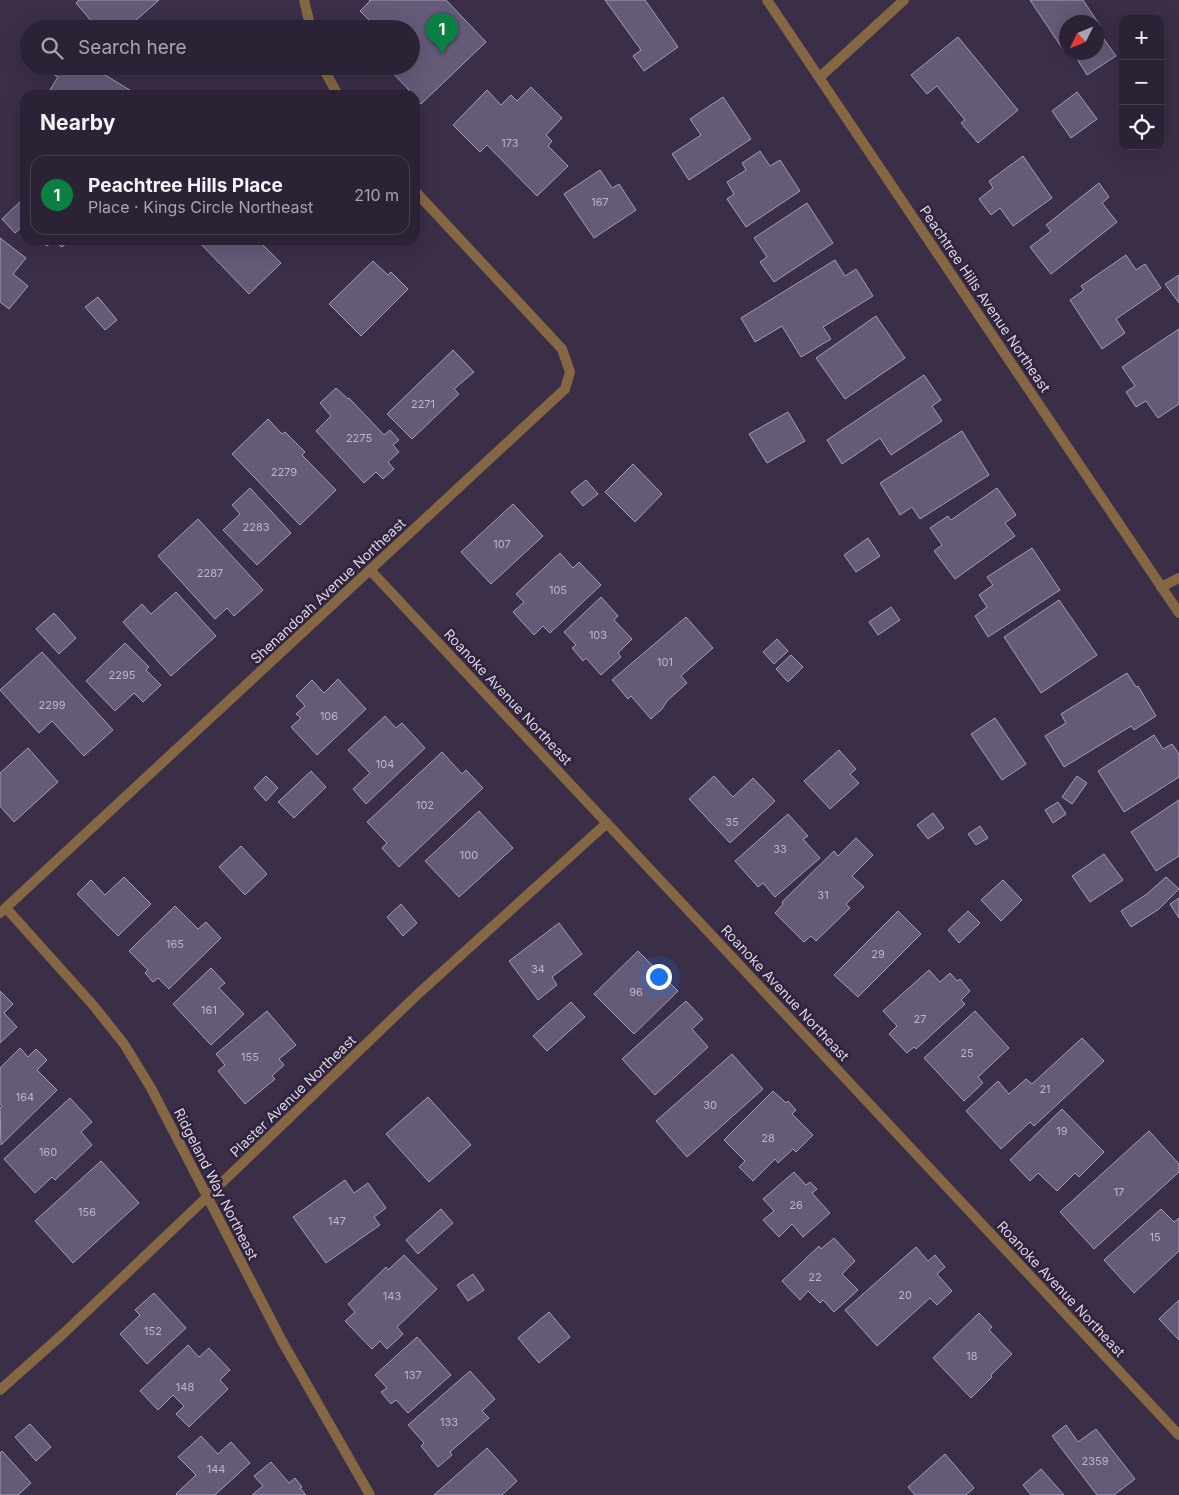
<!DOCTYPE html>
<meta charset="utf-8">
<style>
:root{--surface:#2c2235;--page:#382f41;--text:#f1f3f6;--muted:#a6a4ad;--line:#483f50;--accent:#0b8043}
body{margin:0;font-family:Inter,sans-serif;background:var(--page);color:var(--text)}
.controls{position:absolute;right:15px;top:15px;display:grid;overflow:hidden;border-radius:10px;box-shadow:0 5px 20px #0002}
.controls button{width:45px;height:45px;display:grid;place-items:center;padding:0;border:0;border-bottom:1px solid var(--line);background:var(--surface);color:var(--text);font:25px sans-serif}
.compass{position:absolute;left:1059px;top:15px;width:45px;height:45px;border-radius:50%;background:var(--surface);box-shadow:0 5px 20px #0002;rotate:227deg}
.you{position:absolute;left:658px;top:976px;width:18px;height:18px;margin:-12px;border:4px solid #fff;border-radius:50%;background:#1a73e8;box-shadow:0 0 0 8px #1a73e833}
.badge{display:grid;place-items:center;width:32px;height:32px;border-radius:50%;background:var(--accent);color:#fff;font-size:16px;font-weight:700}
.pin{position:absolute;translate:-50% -41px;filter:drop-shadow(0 1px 2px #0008)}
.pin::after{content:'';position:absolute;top:26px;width:18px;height:15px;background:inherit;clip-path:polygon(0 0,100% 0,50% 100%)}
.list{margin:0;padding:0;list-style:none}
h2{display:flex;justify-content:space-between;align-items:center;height:65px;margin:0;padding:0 20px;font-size:21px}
h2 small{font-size:16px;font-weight:400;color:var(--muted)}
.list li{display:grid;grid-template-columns:32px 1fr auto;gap:15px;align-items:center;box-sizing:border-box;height:80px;margin:0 10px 10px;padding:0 10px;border:1px solid var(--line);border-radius:15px}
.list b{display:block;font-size:19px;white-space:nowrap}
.list p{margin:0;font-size:16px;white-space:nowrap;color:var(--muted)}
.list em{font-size:16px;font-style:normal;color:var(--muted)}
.icon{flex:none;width:28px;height:28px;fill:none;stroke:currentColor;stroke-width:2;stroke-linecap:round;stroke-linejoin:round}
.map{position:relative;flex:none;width:1179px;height:1495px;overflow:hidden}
.search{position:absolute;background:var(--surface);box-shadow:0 5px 20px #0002;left:20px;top:20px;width:400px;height:55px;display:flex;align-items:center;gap:12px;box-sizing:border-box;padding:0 18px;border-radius:28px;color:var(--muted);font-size:19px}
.panel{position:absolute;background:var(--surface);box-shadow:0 5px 20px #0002;left:20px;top:90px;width:400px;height:155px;border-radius:15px}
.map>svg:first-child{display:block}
.building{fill:#635b77;stroke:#a59cbc}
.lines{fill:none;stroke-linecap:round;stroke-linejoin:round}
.street{stroke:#856743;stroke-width:10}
.labels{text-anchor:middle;stroke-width:5;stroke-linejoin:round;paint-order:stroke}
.number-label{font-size:11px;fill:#beb6c9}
.street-label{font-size:14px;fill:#dcd4e4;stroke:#30243d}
</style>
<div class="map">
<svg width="1179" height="1495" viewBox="0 0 1179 1495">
<rect width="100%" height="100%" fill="#3b2e47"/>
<g class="building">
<path d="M79,0H159L126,29H98L76,3Z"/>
<path d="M369,0H446L486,42L421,104L419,102L415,106V95H403L409,90L386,66H411V29H364L371,22L360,11L370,1Z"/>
<path d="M605,0H645L678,47L644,71L633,56L641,50Z"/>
<path d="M1030,0H1083L1101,27L1096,30V22H1066V49L1064,51Z"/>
<path d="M1101,35L1116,56L1087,75L1073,52H1096V36L1097,38Z"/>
<path d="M958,37L1018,110L978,143L961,123L965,120L937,86L927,94L911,75Z"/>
<path d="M54,66H97L95,69L138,95H58L50,90L58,77L50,72Z"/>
<path d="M531,87L562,118L546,135L552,141L548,146L568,166L537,196L487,145L480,152L453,125L487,90L501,105L511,95L517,101Z"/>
<path d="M1077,92L1097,119L1071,138L1052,111Z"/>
<path d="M723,97L751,139L689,180L672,154L701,135L690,119Z"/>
<path d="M760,151L770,166L780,160L800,191L746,227L727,199L734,194L727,182L746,170L742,163Z"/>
<path d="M1023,156L1052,198L1013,226L1000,208L991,215L979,199L993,188L989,181Z"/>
<path d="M600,170L612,188L619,184L636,210L594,238L564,194Z"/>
<path d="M1099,183L1109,197L1102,203L1117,222L1051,274L1030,247L1051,231L1046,225Z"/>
<path d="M25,197V228L23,226L15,233L2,219Z"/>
<path d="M807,203L833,243L774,282L760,262L767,257L754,238Z"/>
<path d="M0,238L26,258L13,274L28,286L9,309L0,302Z"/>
<path d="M39,240H70L62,247L54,241L47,246Z"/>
<path d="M197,240H258L281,263L249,294Z"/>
<path d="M1126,255L1136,270L1145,264L1161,288L1116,319L1125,333L1102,349L1070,300L1084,290L1081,286Z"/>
<path d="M835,260L845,276L856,269L873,296L823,327L831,339L801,357L782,326L755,342L741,318Z"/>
<path d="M373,261L388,275L391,272L408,289L361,336L329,304Z"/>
<path d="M1179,275V303L1165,284Z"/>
<path d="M98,297L117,320L105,330L85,307Z"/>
<path d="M876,316L905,358L845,399L816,358Z"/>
<path d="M1179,329V404L1158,418L1146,401L1136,407L1126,392L1135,386L1122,367Z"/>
<path d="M453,350L474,372L454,389L459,394L412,439L387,414Z"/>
<path d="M924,375L941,400L932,406L942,421L891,455L880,438L842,464L827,440Z"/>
<path d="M336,388L348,399L349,398L384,435L390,430L399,440L393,445L399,452L388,462L394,469L383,479L376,472L364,483L316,431L331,416L320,403Z"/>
<path d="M788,412L805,441L767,463L749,434Z"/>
<path d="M268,419L282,434L285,432L305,452L302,455L336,490L300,525L232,454Z"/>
<path d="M962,431L989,475L920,519L912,507L900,515L880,483Z"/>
<path d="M633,464L662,494L635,522L605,492Z"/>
<path d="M586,480L598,494L583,506L571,492Z"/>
<path d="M250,488L291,533L257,565L223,530L240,514L232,505Z"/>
<path d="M997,488L1016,515L1005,523L1015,536L955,579L934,551L942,545L930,528L948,516L951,520Z"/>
<path d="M513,504L543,536L491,584L461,552Z"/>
<path d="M198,519L263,590L234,616L227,608L215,619L158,556Z"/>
<path d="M868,538L880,556L856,572L844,555Z"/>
<path d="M1032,548L1060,590L988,637L975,616L987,607L979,595L993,585L987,577Z"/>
<path d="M560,553L573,568L579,562L601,585L550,633L543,626L534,635L513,612L524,602L516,594Z"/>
<path d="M176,592L216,636L171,676L123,622L142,604L151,614Z"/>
<path d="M601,597L618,616L614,620L632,639L618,653L621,657L601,675L586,658L583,661L572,648L576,645L564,632Z"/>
<path d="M1059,600L1097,655L1041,693L1004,637Z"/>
<path d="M891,607L900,620L878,635L869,622Z"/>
<path d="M54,613L76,638L59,654L36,629Z"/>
<path d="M686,617L713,648L681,676L687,683L667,701L662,709L651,719L631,696L628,699L612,680Z"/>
<path d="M777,639L788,651L774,664L763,652Z"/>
<path d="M125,643L149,667L146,670L161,685L143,702L134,693L115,711L86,681Z"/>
<path d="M42,652L113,730L84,756L52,721L39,733L0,690Z"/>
<path d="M791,655L803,667L788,682L776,669Z"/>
<path d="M1127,673L1136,687L1138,686L1156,716L1134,730L1131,726L1064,767L1045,736L1066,723L1061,714Z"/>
<path d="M338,679L366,709L317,755L291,727L301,718L296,714L305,706L296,696L312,680L324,693Z"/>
<path d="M385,716L396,728L402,723L425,748L366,804L353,789L370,773L348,750Z"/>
<path d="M995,718L1026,764L1002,780L971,734Z"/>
<path d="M1154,735L1163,749L1172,744L1179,754V777L1124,812L1098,771Z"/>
<path d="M28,748L58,782L14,822L0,806V773Z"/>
<path d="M839,750L856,769L850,774L859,783L830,809L804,781Z"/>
<path d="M442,752L462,774L466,770L483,788L399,867L382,848L387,843L367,822Z"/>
<path d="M311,771L326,787L294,818L278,802Z"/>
<path d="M266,776L278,788L266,801L254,788Z"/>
<path d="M714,776L733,797L753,778L775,801L730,843L689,799Z"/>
<path d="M1077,776L1087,783L1072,804L1062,797Z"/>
<path d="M1179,800V856L1156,871L1131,832Z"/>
<path d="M1058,802L1066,814L1053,823L1045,810Z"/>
<path d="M479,811L513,848L459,897L425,861Z"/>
<path d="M933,813L944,828L928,839L917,825Z"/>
<path d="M788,814L808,836L803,839L820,858L775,897L763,883L758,887L735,861Z"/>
<path d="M980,826L988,838L976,845L968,834Z"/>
<path d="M856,838L873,855L852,876L864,887L846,904L850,908L816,941L811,936L804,942L775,913L783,904L782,902L834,851L838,856Z"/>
<path d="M241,846L267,874L245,895L219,867Z"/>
<path d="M1104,854L1123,880L1090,902L1072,876Z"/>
<path d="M124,877L151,904L118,936L77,894L91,880L105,895Z"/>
<path d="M1166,877L1179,889L1159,909L1131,927L1121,911L1147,894Z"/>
<path d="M1003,880L1022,900L1001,921L981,900Z"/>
<path d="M1179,898V918L1170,904Z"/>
<path d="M401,904L417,923L403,936L387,917Z"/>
<path d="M175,906L198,929L206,922L221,938L169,989L158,978L153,982L145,973L148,970L129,951Z"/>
<path d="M898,911L921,934L858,997L834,975Z"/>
<path d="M968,911L980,923L959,943L948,930Z"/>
<path d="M559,923L582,954L552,977L557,985L538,1000L509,961Z"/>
<path d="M638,951L678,991L634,1034L594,994Z"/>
<path d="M211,968L225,983L219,988L244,1014L211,1045L173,1004Z"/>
<path d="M929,970L940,982L950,973L957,981L960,979L970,991L961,1000L965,1004L916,1049L914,1047L907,1053L889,1034L897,1026L883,1011Z"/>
<path d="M0,991L13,1004L4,1013L17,1027L0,1043Z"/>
<path d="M686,1001L703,1019L692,1029L708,1047L655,1095L622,1059Z"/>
<path d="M571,1002L585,1017L547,1051L533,1036Z"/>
<path d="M267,1011L296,1045L279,1059L284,1065L272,1076L275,1079L245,1104L218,1071L225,1065L216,1054Z"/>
<path d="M975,1011L1009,1048L978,1077L983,1083L964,1101L924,1058Z"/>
<path d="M1082,1038L1104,1061L1034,1126L1030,1122L1001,1149L966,1111L998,1081L1009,1094L1026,1079L1032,1084Z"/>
<path d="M20,1048L28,1057L36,1049L47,1060L37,1070L57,1090L1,1145L0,1108L2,1106L0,1104V1068Z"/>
<path d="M732,1054L763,1089L687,1157L656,1121Z"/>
<path d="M773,1091L786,1103L788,1101L796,1110L792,1114L813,1135L796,1152L793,1149L778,1163L775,1159L753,1181L739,1167L745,1161L724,1140Z"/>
<path d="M428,1097L471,1145L429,1182L386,1134Z"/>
<path d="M70,1098L92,1122L81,1132L92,1145L55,1180L52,1177L35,1193L4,1159Z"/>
<path d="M1062,1109L1104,1152L1079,1177L1075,1173L1057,1191L1038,1173L1030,1181L1010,1160Z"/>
<path d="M1149,1131L1179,1164V1172L1094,1249L1060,1212Z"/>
<path d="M101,1161L139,1203L73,1263L35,1221Z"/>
<path d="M794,1172L806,1185L810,1182L817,1189L812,1193L830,1213L803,1237L792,1224L779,1237L763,1220L774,1211L763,1199Z"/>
<path d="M345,1180L354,1193L368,1183L386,1208L374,1217L380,1225L326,1263L293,1217Z"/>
<path d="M441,1209L453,1223L418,1254L406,1240Z"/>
<path d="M1161,1209L1174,1222L1179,1218V1251L1134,1293L1104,1260Z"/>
<path d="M834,1238L855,1261L842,1274L858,1290L834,1312L823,1300L820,1303L808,1291L800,1300L782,1281L819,1246L821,1249Z"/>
<path d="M916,1247L928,1261L935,1255L945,1267L937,1274L952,1291L937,1305L930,1298L877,1346L845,1310Z"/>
<path d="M404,1255L437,1289L397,1327L403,1334L387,1349L380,1341L372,1349L345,1321L355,1312L348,1304L386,1267L388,1270Z"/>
<path d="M473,1274L484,1290L468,1301L457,1285Z"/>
<path d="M154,1293L186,1328L147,1364L120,1334L140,1315L135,1310Z"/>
<path d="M1179,1300V1340L1159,1319Z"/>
<path d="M549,1312L570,1337L539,1363L518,1338Z"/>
<path d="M979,1313L992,1327L989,1330L1012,1354L991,1375L992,1377L971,1398L933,1358Z"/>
<path d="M417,1337L451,1375L408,1413L396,1400L391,1404L381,1392L387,1388L375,1375Z"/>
<path d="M188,1345L199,1357L209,1348L230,1370L220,1380L228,1389L189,1427L176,1414L184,1406L173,1395L158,1410L140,1391Z"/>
<path d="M470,1371L495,1399L482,1411L489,1418L450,1452L452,1455L438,1467L421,1446L424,1443L408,1425Z"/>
<path d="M30,1424L51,1447L36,1461L15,1437Z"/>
<path d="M1066,1425L1078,1442L1096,1429L1135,1479L1114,1495H1097L1052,1436Z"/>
<path d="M201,1436L218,1454L231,1442L250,1463L215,1495H177L176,1494L196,1475L178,1457Z"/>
<path d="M487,1448L517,1481L502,1495H434Z"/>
<path d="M2,1451L31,1483L18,1495H0V1453Z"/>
<path d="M945,1454L974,1488L966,1495H915L908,1487Z"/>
<path d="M271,1462L289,1483L295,1478L302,1487L300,1488L306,1495H252L263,1486L254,1476Z"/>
<path d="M1041,1469L1064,1495H1031L1023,1485Z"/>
</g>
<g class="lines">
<g class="street">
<path d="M304,0L311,29"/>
<path d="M767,0L1179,613"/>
<path d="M322,66L338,95"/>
<path d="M820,77L904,0"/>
<path d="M370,570L1179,1435"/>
<path d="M1161,587L1179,578"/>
<path d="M6,908L93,1005L124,1044L151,1088L282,1341L370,1495"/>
<path d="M0,913L565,389L570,372L562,349L415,191"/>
<path d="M0,1390L64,1333L207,1197L418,994L607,823"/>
</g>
</g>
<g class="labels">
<g class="number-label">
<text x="510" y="147">173</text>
<text x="600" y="206">167</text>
<text x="423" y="408">2271</text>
<text x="359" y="442">2275</text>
<text x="284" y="476">2279</text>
<text x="256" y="531">2283</text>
<text x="502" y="548">107</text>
<text x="210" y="577">2287</text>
<text x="558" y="594">105</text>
<text x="598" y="639">103</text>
<text x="665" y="666">101</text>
<text x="122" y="679">2295</text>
<text x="52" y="709">2299</text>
<text x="329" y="720">106</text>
<text x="385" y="768">104</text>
<text x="425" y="809">102</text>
<text x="732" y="826">35</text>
<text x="780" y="853">33</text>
<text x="469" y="859">100</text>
<text x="823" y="899">31</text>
<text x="175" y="948">165</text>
<text x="878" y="958">29</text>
<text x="538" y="973">34</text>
<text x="636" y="996">96</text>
<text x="209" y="1014">161</text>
<text x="920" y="1023">27</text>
<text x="967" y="1057">25</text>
<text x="250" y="1061">155</text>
<text x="1045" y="1093">21</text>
<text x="25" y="1101">164</text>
<text x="710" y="1109">30</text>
<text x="1062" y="1135">19</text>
<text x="768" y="1142">28</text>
<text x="48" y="1156">160</text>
<text x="1119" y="1196">17</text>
<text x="796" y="1209">26</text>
<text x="87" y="1216">156</text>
<text x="337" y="1225">147</text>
<text x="1155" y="1241">15</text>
<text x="815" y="1281">22</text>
<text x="905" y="1299">20</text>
<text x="392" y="1300">143</text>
<text x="153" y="1335">152</text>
<text x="972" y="1360">18</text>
<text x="413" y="1379">137</text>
<text x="185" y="1391">148</text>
<text x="449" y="1426">133</text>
<text x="1095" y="1465">2359</text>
<text x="216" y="1473">144</text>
</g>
<g class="street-label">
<text transform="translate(985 299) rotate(56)" y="5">Peachtree Hills Avenue Northeast</text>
<text transform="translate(328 591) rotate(-43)" y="5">Shenandoah Avenue Northeast</text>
<text transform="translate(508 697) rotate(47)" y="5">Roanoke Avenue Northeast</text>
<text transform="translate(785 993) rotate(47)" y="5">Roanoke Avenue Northeast</text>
<text transform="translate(293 1096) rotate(-44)" y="5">Plaster Avenue Northeast</text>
<text transform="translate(216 1184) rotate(63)" y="5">Ridgeland Way Northeast</text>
<text transform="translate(1061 1289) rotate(47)" y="5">Roanoke Avenue Northeast</text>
</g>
</g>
</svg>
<div class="controls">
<button>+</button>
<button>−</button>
<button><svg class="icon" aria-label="locate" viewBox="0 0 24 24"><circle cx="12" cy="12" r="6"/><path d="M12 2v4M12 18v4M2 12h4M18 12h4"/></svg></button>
</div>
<svg class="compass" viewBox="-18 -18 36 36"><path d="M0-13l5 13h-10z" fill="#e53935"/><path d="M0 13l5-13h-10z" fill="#a6a4ad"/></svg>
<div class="you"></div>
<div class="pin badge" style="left:442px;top:54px">1</div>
<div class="search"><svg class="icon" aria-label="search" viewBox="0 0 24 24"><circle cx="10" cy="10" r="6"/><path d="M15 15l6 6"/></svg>Search here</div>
<section class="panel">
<h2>Nearby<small></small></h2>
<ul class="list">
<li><span class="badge">1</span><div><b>Peachtree Hills Place</b><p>Place · Kings Circle Northeast</p></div><em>210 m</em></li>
</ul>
</section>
</div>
